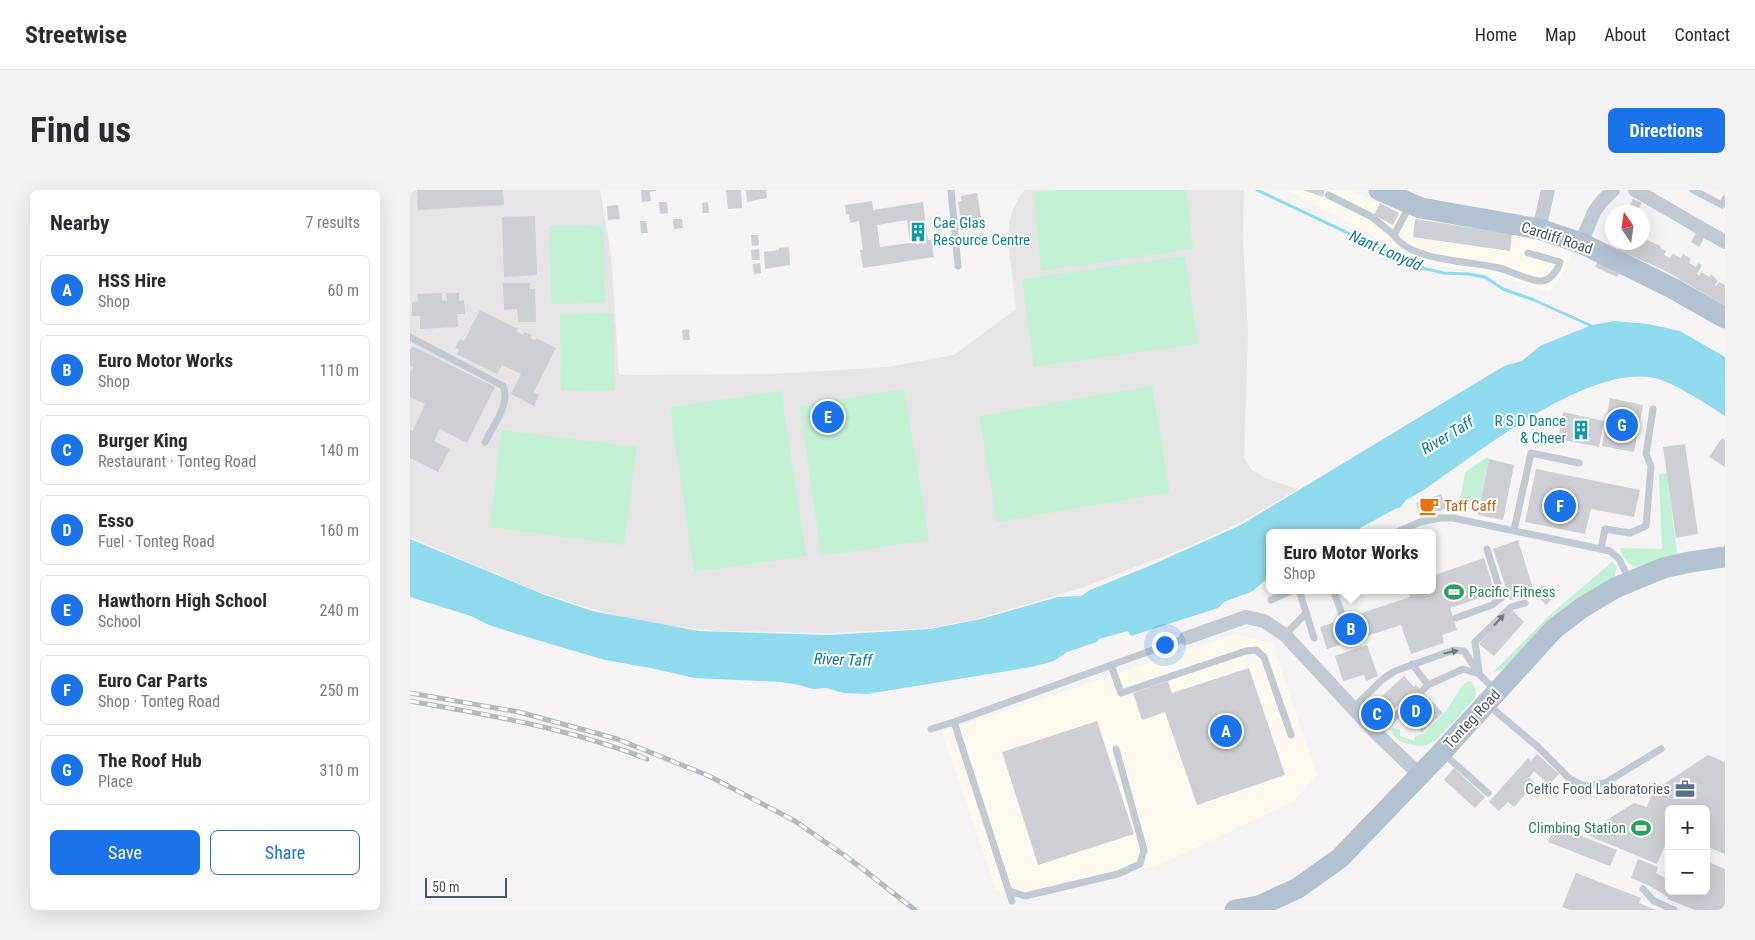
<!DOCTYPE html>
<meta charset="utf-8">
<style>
:root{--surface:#fff;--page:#f2f2f3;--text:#2b2b33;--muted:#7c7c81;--line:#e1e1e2;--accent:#1a73e8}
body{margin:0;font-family:"Roboto Condensed",sans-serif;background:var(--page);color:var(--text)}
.controls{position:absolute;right:15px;bottom:15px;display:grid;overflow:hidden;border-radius:8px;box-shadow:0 5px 20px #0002}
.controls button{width:45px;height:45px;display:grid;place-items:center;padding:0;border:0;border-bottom:1px solid var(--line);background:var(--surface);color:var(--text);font:25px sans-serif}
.compass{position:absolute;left:1195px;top:15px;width:45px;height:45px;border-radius:50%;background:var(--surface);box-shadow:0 5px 20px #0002;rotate:347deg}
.scale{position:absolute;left:15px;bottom:12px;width:82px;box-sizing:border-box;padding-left:5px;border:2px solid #4a5661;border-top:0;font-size:14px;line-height:18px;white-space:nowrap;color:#4a5661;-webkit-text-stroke:4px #fff;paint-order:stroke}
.you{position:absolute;left:754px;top:454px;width:18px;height:18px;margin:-12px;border:4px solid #fff;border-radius:50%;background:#1a73e8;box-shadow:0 0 0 8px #1a73e833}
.badge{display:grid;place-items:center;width:32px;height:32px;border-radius:50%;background:var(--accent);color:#fff;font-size:16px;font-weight:700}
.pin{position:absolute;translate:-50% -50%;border:2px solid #fff;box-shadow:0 1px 5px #0006}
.popup{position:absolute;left:856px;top:339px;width:170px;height:65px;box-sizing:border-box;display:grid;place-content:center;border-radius:8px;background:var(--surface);filter:drop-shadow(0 1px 4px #0005);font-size:16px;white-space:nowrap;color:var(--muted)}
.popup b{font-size:19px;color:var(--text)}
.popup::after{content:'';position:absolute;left:50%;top:100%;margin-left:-10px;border:10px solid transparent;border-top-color:var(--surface)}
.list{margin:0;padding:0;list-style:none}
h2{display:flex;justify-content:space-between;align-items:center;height:65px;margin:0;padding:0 20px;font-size:21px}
h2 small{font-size:16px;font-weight:400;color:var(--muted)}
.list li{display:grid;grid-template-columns:32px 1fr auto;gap:15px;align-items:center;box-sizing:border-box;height:70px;margin:0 10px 10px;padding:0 10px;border:1px solid var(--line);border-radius:8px}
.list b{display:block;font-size:19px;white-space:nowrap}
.list p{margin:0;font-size:16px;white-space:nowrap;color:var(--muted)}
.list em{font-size:16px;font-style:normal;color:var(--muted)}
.actions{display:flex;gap:10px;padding:15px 20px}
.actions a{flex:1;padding:11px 0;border:1px solid var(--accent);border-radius:8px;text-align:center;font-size:18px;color:var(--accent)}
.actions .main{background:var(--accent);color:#fff}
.map{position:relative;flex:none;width:1315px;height:720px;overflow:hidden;border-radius:8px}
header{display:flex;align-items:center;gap:30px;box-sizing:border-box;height:70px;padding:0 25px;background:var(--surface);border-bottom:1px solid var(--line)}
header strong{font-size:24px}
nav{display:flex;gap:28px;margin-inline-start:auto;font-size:18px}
.intro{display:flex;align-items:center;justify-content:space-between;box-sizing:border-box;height:120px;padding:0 30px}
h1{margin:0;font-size:35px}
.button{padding:12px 22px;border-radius:8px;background:var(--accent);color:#fff;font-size:18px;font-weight:700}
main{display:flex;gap:30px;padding:0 30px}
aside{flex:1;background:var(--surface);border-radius:8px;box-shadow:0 5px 20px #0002}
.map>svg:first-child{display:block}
.commercial{fill:#fdf9ef}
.education{fill:#e6e4e5}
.green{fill:#c3f1d5}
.water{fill:#90daee}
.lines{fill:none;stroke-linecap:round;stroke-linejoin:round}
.stream{stroke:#90daee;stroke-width:3}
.building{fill:#cdcfd5;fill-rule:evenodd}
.service{stroke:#c1cad2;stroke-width:7}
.minor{stroke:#c1cad2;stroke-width:14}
.primary{stroke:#b3c2d1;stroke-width:21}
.rail-casing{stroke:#b5b8bd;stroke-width:5}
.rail{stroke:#fff;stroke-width:3;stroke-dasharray:9;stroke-linecap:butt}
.oneway{fill:#6e7983}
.labels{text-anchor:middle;stroke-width:4;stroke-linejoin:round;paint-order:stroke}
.culture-label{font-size:15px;fill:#0d838f;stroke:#fff;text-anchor:start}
.street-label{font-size:15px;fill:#4a5661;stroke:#fff}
.food-label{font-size:15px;fill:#c56008;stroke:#fff;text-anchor:start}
.leisure-label{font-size:15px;fill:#27864d;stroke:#fff;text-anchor:start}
.service-label{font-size:15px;fill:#4e5e75;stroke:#fff;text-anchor:end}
.water-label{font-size:16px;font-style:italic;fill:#0c7c9b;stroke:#fff}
</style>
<header>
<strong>Streetwise</strong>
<nav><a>Home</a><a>Map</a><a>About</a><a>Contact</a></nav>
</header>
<div class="intro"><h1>Find us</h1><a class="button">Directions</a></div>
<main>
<aside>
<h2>Nearby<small>7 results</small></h2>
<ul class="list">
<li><span class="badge">A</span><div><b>HSS Hire</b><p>Shop</p></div><em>60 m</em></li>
<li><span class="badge">B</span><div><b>Euro Motor Works</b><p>Shop</p></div><em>110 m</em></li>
<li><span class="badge">C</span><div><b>Burger King</b><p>Restaurant · Tonteg Road</p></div><em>140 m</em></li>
<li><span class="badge">D</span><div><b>Esso</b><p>Fuel · Tonteg Road</p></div><em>160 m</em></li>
<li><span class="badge">E</span><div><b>Hawthorn High School</b><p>School</p></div><em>240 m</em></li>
<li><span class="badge">F</span><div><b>Euro Car Parts</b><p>Shop · Tonteg Road</p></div><em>250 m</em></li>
<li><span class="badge">G</span><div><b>The Roof Hub</b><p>Place</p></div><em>310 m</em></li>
</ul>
<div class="actions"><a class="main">Save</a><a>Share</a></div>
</aside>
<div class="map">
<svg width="1315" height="720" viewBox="0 0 1315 720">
<rect width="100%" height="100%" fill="#f5f3f3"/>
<g class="commercial">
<path d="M877,0H939L1005,29L1102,44L1146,54L1161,66L1154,81L1140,102L1095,88L1018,73L985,58Z"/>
<path d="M824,444L862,453L907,585L884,611L750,675L615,710L586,700L532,542Z"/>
</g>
<path class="education" d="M0,0H190L201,63L209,185L361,184L478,177L544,165L606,119L598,49L599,34L603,19L610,6L615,0H834L833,49L838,144L834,268L842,280L855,288L888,299L831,332L775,358L671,398L570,428L520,438L419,443L308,441L253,435L212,427L172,416L124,400L0,347Z"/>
<g class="green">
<path d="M643,0H776L783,59L631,81L624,3Z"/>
<path d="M193,35L195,113L141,114L139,36Z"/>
<path d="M775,66L788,154L624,177L612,89Z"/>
<path d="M203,123L205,200L151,201L150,125Z"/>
<path d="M742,196L760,302L587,332L569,226Z"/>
<path d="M494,199L519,350L411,366L390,216Z"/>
<path d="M371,201L396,366L284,382L260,217Z"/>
<path d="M92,240L227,257L214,355L80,337Z"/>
<path d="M1078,267L1079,269L1070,314L1050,311L1055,282Z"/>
<path d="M1257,283L1267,363L1303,359L1264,366L1225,377L1219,374L1210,362L1211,358L1252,359L1249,285Z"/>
<path d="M1202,372L1207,376L1204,390L1093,479L1083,482L1142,423Z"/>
<path d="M1060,491C1066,496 1066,501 1065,508C1056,517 1031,548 1021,553C1014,557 1006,556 998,554C990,552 983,547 981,539L983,538L990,540V546L1004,551L1005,546L1014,544L1037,520L1051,497L1055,493Z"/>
</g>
<path class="water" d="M1204,131L1238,134L1270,141L1315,167V226C1297,214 1265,193 1244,188C1177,174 1067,264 1012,301L996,310L990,318L985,319L941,343H860V386L843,401L814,412L808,418L721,446L718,441L689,449L687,452L657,462L644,471L621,477L457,504L434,503L416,498L403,499L389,495L371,492L285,488L241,478L195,470L107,444L79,435L61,426L0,407V349L135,405L182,421L289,441L419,445L520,439L571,429L648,407L671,406L680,400L737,377L831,335L1094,176L1112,171L1130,156L1182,135Z"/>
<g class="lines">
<path class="stream" d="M847,0L1012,78L1034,83L1058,84L1075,87L1093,99L1124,110L1184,137"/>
</g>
<g class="building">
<path d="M7,0H93L94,15L8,20Z"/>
<path d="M231,0H246V1L240,2L241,11L232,12Z"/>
<path d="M316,0H331L332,18L318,19Z"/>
<path d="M336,0H356L357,8L337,12Z"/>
<path d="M893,0H915L913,7Z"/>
<path d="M567,3L571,27L562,29L563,34L552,36L548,12L552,11L551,6Z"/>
<path d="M1223,9L1232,13L1227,21L1219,17Z"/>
<path d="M462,11L463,20L513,12L518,50H521L524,67L453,78L450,60H453L449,31L440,33L439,24H436L435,15ZM497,30L500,53L470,57L467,35Z"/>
<path d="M249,12H257L258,23L250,24Z"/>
<path d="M298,12L299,23H293L292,13Z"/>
<path d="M970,13L989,23L983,35L964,25Z"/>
<path d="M208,15L210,29L198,30L197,16Z"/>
<path d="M125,26L127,85L94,87L92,27Z"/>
<path d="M263,29H272L273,38L264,39Z"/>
<path d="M1005,29L1102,44L1100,61L1003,47Z"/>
<path d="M230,31H236L238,43H231Z"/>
<path d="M1287,41L1295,46L1289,57L1281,52Z"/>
<path d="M341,45H348L349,55L342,56Z"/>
<path d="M1232,48L1251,56L1250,58L1256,61L1254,65L1260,68L1263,64L1271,68L1273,64L1281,69L1279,73L1286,77L1288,73L1292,75L1287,84L1289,86L1291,82L1300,87L1301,84L1308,91L1305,95L1306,96L1309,92L1315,95V116L1254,80L1208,60L1211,52L1227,54L1232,52Z"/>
<path d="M379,57L380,75L355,79L354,62L369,60V58Z"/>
<path d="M349,59L350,70H342L341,60Z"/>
<path d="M1190,68L1212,78L1207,87L1185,77Z"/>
<path d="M350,73L351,83L344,84L343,74Z"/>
<path d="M93,93H120V99H125L126,132H108L107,119L94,120Z"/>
<path d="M32,103V111H37L36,103H49V111L54,110L55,124H47L48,137L10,139V126H2V112L8,111L7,104Z"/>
<path d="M70,120L108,139L106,141L113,145L114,142L122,145L120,148L125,151L126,148L146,158L124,202L129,205L124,216L101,204L111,184L92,175L87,184L47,164L49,160L45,158L50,149L54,151Z"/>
<path d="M279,139L280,150H273L272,140Z"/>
<path d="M2,156L85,197L57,253L30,239L24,251L40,259L28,282L0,268V240L3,241L15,214L0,207V182L4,177L0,175V161Z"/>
<path d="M1200,208L1233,215L1224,262L1192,256Z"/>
<path d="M1153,222L1194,231L1189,257L1148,249Z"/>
<path d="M1312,248L1315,250V277L1299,267Z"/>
<path d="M1275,254L1288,344L1266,348L1253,257Z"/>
<path d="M1079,269L1104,275L1093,330L1068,325Z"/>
<path d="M1126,279L1230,300L1224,327L1181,319L1175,344L1115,332Z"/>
<path d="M1031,304L1037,318L1011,328L1006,313Z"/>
<path d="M1108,350L1124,402L1100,410L1083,359Z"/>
<path d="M1074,368L1085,403L1040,418L1047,440L1032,445L1034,453L1001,464L991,435L917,459L910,437L1000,407L998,400H1022V386Z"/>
<path d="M1132,395L1144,407L1136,415L1125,403Z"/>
<path d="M1101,419L1114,432L1084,466L1069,454Z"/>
<path d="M957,455L968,486L956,491L954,485L933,491L925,466Z"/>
<path d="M839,478L875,585L787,615L755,522L732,530L723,503L758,491L762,503Z"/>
<path d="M994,486L1004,497L1006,495L1033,523L1012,542L987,516L969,532L957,520Z"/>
<path d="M687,531L724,644L628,675L592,562Z"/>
<path d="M1127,564L1149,584L1139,595L1124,581L1119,588L1125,593L1104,617L1098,612L1089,621L1079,612L1118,568L1121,571Z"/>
<path d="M1298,565L1315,572V664L1296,656V619H1259V646L1247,674L1177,645L1179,641L1224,613L1237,617L1242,603L1250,606L1254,594Z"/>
<path d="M1044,578L1075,607L1065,618L1034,590Z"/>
<path d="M1145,636L1207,660L1200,676L1138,652Z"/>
<path d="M1228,669L1248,677L1246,683L1259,690V701H1296V671L1315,679V720H1285L1257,709L1258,707L1240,696L1221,688Z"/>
<path d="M1166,683L1231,708L1229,713L1246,720H1160L1152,717Z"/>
</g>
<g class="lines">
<g class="service">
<path d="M541,0L548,76"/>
<path d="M1283,0L1312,15L1315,9"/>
<path d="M918,5L962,27L984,45"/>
<path d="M1000,15L984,45C999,71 1061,71 1089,78C1101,81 1117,90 1129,91C1140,92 1148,80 1150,72L1118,63"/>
<path d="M0,147L93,196C101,214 83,236 75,252"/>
<path d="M1104,340L1121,263L1169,273"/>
<path d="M985,343L1010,332L1030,328H1043L1200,361L1209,369L1219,389"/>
<path d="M1191,358L1195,339L1220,343L1236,336L1241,276L1236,264L1243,219"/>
<path d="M889,400L904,448"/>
<path d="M923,400L934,429"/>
<path d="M861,410L883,400"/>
<path d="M1046,428L1082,415L1092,407L1077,359"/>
<path d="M875,445L896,423"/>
<path d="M1002,474L1018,495L1053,479L1069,484L1085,500"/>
<path d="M701,475L711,503L836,461L846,460L854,467L881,545"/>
<path d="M1069,481L1065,452L1101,417L1115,413"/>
<path d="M1077,514L1128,557L1160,589L1174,596L1195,593L1251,559"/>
<path d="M943,518L973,489L985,481L1044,460L1054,461L1069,484"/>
<path d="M544,532L602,711"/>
<path d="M521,539L544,532L776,448"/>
<path d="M968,545L973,538L1018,495"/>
<path d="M1034,564L1078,603"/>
<path d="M1233,699L1244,711L1264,720"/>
<path d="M599,701L615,706L708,684L730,674L734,660L706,559"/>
</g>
<g class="minor">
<path d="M1225,0L1315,52"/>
<path d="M1129,39L1138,0"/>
<path d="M1171,53L1184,22L1192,11L1203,0"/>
<path d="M776,448L836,427L854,431L875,445L968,545L1010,585"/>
</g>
<g class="primary">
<path d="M969,0L1011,18L1129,39L1171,53L1264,99L1315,128"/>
<path d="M825,720L849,716L888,698L930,668L1032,562L1144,439L1173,417L1205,398L1253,378L1280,372L1315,367"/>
</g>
<defs>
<g id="rail">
<path d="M0,503L109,522L207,549L297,585L385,631L441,670L505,720"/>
<path d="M0,511C80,525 161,539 237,569"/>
</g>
</defs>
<use href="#rail" class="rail-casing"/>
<use href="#rail" class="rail"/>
</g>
<defs><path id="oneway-solid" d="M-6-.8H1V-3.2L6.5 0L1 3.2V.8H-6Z" transform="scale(1.25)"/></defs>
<g class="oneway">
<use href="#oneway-solid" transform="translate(1089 430) rotate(-47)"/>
<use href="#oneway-solid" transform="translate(1041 462) rotate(-11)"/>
</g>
<defs>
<symbol id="building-bare" viewBox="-9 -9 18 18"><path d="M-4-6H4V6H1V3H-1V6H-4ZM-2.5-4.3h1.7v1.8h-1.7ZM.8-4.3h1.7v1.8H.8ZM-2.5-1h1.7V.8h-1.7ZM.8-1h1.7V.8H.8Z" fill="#0f9aa8" stroke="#fff" stroke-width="2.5" paint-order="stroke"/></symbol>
<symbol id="cafe-bare" viewBox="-9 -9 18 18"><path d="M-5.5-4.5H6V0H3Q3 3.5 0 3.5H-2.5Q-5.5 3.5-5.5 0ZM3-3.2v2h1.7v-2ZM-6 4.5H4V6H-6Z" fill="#e8710a" stroke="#fff" stroke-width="2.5" paint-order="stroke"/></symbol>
<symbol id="stadium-bare" viewBox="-9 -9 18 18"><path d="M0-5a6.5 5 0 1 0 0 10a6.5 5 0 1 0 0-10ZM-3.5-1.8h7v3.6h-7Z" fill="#2e9e5b" stroke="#fff" stroke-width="2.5" paint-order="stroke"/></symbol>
<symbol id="office-bare" viewBox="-9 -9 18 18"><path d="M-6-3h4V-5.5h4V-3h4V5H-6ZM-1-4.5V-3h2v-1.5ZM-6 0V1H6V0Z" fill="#5c6f8a" stroke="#fff" stroke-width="2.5" paint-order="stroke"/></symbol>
</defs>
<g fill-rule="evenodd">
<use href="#building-bare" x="494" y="28" width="28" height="28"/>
<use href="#building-bare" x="1157" y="226" width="28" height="28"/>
<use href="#cafe-bare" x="1005" y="302" width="28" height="28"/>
<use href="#stadium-bare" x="1030" y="388" width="28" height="28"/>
<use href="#office-bare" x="1261" y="585" width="28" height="28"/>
<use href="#stadium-bare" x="1217" y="624" width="28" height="28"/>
</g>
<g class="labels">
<g class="culture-label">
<text x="523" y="38">Cae Glas<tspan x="523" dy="17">Resource Centre</tspan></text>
<text x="1156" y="236" text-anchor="end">R S D Dance<tspan x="1156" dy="17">&amp; Cheer</tspan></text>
</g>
<g class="street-label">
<text transform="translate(1147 48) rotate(18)" y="5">Cardiff Road</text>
<text transform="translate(1062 529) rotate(-47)" y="5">Tonteg Road</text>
</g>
<g class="food-label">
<text x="1034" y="321">Taff Caff</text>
</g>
<g class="leisure-label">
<text x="1059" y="407">Pacific Fitness</text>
<text x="1216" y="643" text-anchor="end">Climbing Station</text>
</g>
<g class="service-label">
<text x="1260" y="604">Celtic Food Laboratories</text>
</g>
<g class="water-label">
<text transform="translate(976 60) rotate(24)" y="6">Nant Lonydd</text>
<text transform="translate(1037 245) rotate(-31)" y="6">River Taff</text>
<text transform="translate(433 469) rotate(2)" y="6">River Taff</text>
</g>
</g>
</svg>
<div class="controls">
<button>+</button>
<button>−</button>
</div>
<svg class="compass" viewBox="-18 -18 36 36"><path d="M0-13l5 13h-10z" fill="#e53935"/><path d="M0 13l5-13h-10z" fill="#7c7c81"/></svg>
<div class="scale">50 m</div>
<div class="you"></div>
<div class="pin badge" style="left:816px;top:541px">A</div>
<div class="pin badge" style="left:941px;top:439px">B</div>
<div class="popup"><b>Euro Motor Works</b>Shop</div>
<div class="pin badge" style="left:967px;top:524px">C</div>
<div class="pin badge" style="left:1006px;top:521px">D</div>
<div class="pin badge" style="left:418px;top:227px">E</div>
<div class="pin badge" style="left:1150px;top:316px">F</div>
<div class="pin badge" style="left:1212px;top:235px">G</div>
</div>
</main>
